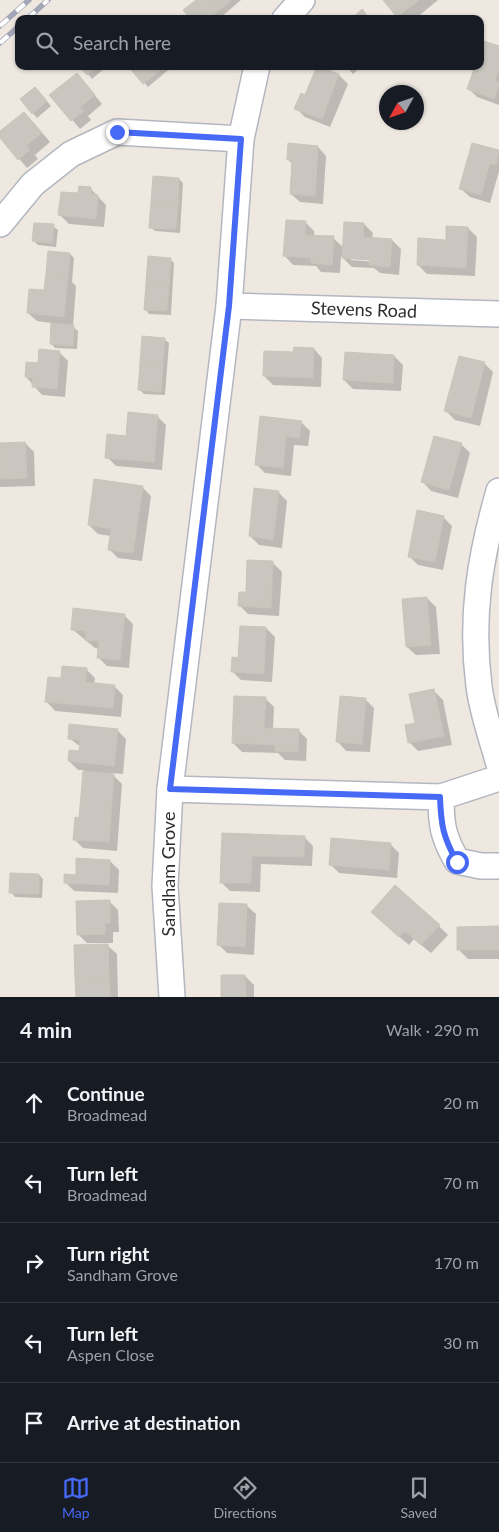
<!DOCTYPE html>
<meta charset="utf-8">
<style>
:root{--surface:#171b24;--page:#242831;--text:#f1f3f6;--muted:#9ea1a6;--line:#363941;--accent:#4669f6}
body{margin:0;font-family:Lato,sans-serif;background:var(--page);color:var(--text)}
.compass{position:absolute;left:379px;top:85px;width:45px;height:45px;border-radius:50%;background:var(--surface);box-shadow:0 1px 4px #0004;rotate:230deg}
.stop{position:absolute;width:15px;height:15px;margin:-11px;border:4px solid #4669f6;border-radius:50%;background:#fff}
.stop.end{background:#4669f6;border-color:#fff;box-shadow:0 1px 5px #0008}
.list{margin:0;padding:0;list-style:none}
h2{display:flex;justify-content:space-between;align-items:center;height:65px;margin:0;padding:0 20px;font-size:21px}
h2 small{font-size:16px;font-weight:400;color:var(--muted)}
.list li{display:grid;grid-template-columns:32px 1fr auto;gap:15px;align-items:center;box-sizing:border-box;height:80px;padding:0 20px;border-top:1px solid var(--line)}
.list b{display:block;font-size:19px;white-space:nowrap}
.list p{margin:0;font-size:16px;white-space:nowrap;color:var(--muted)}
.list em{font-size:16px;font-style:normal;color:var(--muted)}
.icon{flex:none;width:28px;height:28px;fill:none;stroke:currentColor;stroke-width:2;stroke-linecap:round;stroke-linejoin:round}
.map{position:relative;flex:none;width:499px;height:997px;overflow:hidden}
.search{position:absolute;background:var(--surface);box-shadow:0 1px 4px #0004;left:15px;right:15px;top:15px;height:55px;display:flex;align-items:center;gap:12px;box-sizing:border-box;padding:0 18px;border-radius:10px;color:var(--muted);font-size:19px}
.sheet{height:465px;background:var(--surface)}
nav{display:flex;justify-content:space-around;align-items:center;box-sizing:border-box;height:70px;border-top:1px solid var(--line);background:var(--surface);font-size:14px;color:var(--muted)}
nav a{display:grid;justify-items:center;gap:2px}
nav .on{color:var(--accent)}
.map>svg:first-child{display:block}
.shadow{fill:#0003;fill-rule:evenodd}
.building{fill:#cac6bf;stroke:#cac4ba}
.lines{fill:none;stroke-linecap:round;stroke-linejoin:round}
.minor-casing{stroke:#b4b7c0;stroke-width:28}
.minor{stroke:#fff;stroke-width:25}
.rail-casing{stroke:#a3a6b7;stroke-width:5.5}
.rail{stroke:#fff;stroke-width:4;stroke-dasharray:11;stroke-linecap:butt}
.route{stroke:#4669f6;stroke-width:6}
.labels{text-anchor:middle;stroke-width:4.5;stroke-linejoin:round;paint-order:stroke}
.street-label{font-size:18px;fill:#2d2d2d;stroke:#fff}
</style>
<div class="map">
<svg width="499" height="997" viewBox="0 0 499 997">
<rect width="100%" height="100%" fill="#eee8e1"/>
<g class="shadow">
<path d="M198,0H241L219,19H192Z"/>
<path d="M385,0H438L415,19H400Z"/>
<path d="M499,48V105L477,97L468,88L480,66Z"/>
<path d="M81,66H105L106,67L92,79Z"/>
<path d="M130,66H173L148,87Z"/>
<path d="M346,66H362L353,74Z"/>
<path d="M318,67L339,75L348,84L330,127L305,117L296,108L306,97Z"/>
<path d="M77,74L102,104L88,116L91,120L80,129L51,95Z"/>
<path d="M39,92L51,106L37,118L21,99Z"/>
<path d="M33,122L50,142L35,155L38,159L27,168L0,136V133Z"/>
<path d="M473,144L499,151V171L490,203L470,197L461,189Z"/>
<path d="M318,147L326,156L323,204L300,202L291,194L293,165L288,159Z"/>
<path d="M179,179L183,183L180,233L155,231L151,227Z"/>
<path d="M91,189L106,205L104,227L69,224L60,215L79,195Z"/>
<path d="M305,222L314,231V237L333,238L344,248L364,224L373,233L372,238L392,240L401,249L399,275L380,273L374,268L352,267L341,256L340,273L321,272L316,266L293,265L285,256ZM351,258L376,259V262L351,260Z"/>
<path d="M53,226L58,230L56,247L38,245L34,241Z"/>
<path d="M468,228L477,237L475,276L427,274L418,265L447,241Z"/>
<path d="M70,254L74,258L72,282L76,286L73,327L78,331L77,349L55,348L51,343L52,323L37,321L28,313Z"/>
<path d="M170,259L174,263L171,315L149,314L145,309Z"/>
<path d="M164,339L169,343L165,395L144,394L139,389Z"/>
<path d="M314,349L322,358L321,387L273,385L264,376L294,354Z"/>
<path d="M59,352L68,361L65,397L42,395L26,377L39,365Z"/>
<path d="M394,356L403,365L401,391L353,389L344,380Z"/>
<path d="M484,363L493,372L480,426L455,420L446,411Z"/>
<path d="M157,416L166,425L162,470L116,466L107,457Z"/>
<path d="M261,418L301,422L310,431L308,446L294,445L291,476L265,473L256,464Z"/>
<path d="M25,443L34,452L35,486L0,487V444Z"/>
<path d="M461,444L470,453L458,498L431,491L423,482Z"/>
<path d="M142,487L151,496L142,561L118,558L109,549L111,536L98,534L89,525Z"/>
<path d="M278,492L287,501L282,548L259,545L250,536Z"/>
<path d="M443,517L452,526L443,570L418,565L409,556Z"/>
<path d="M273,563L282,572L279,616L248,614L239,605Z"/>
<path d="M427,598L436,607L440,654L416,655L407,647Z"/>
<path d="M124,615L133,624L129,668L107,666L98,657L99,649L95,648L72,629Z"/>
<path d="M266,628L275,637L272,682L241,680L232,671Z"/>
<path d="M86,669L95,678L94,684L114,686L123,695L121,717L55,711L47,702L62,679Z"/>
<path d="M434,691L443,700L452,745L418,751L409,742Z"/>
<path d="M265,698L274,707L273,730H298L307,739L306,761L285,760L278,753L242,752L233,743Z"/>
<path d="M365,699L374,708L370,752L346,751L338,742Z"/>
<path d="M117,730L126,739L123,774L111,773L122,784L117,851L83,848L74,839L80,819L84,770H78L69,761L80,752L81,747L69,738Z"/>
<path d="M223,835L304,837L313,846L312,866L261,864L260,892L230,891L221,882Z"/>
<path d="M390,844L399,853L397,878L339,873L330,864Z"/>
<path d="M110,861L119,870L118,893L74,891L65,882Z"/>
<path d="M39,875L43,879L42,898L15,897L11,892Z"/>
<path d="M110,902L118,910L119,932H113V943H87L78,934Z"/>
<path d="M247,906L256,914L254,955L227,953L218,944Z"/>
<path d="M381,921L439,926L448,935L431,953L414,939L409,945Z"/>
<path d="M499,928V959H468L459,950Z"/>
<path d="M108,946L117,954L118,997H77Z"/>
<path d="M245,976L254,985V997H223Z"/>
</g>
<g class="building">
<path d="M196,0H210L219,10L209,19H190L183,10Z"/>
<path d="M210,0H232L219,10Z"/>
<path d="M383,0H419L397,17Z"/>
<path d="M362,9L370,19H351Z"/>
<path d="M484,41L499,46V69L495,81L499,83V86L494,99L467,89L475,66H480V51Z"/>
<path d="M79,66H98L87,75Z"/>
<path d="M128,66H163L164,67L143,84Z"/>
<path d="M317,66L339,74L322,119L294,109L301,93L305,95Z"/>
<path d="M77,73L95,95L80,107L84,111L71,121L49,95Z"/>
<path d="M35,87L47,101L32,114L20,99Z"/>
<path d="M24,112L42,133L27,145L30,150L18,160L0,138V131Z"/>
<path d="M288,143L318,146L315,196L290,194L292,160H287Z"/>
<path d="M472,143L499,150L496,165L490,163L481,195L459,189Z"/>
<path d="M153,176L179,178L178,203L151,202Z"/>
<path d="M79,186L91,187V194L98,195L96,219L58,215L61,192L78,193Z"/>
<path d="M151,202L178,203L176,229L149,228Z"/>
<path d="M286,220L306,221L305,235L334,236L332,265L311,263V258L283,256Z"/>
<path d="M344,222L364,223L363,237L392,239L390,267L369,265L370,260L342,258Z"/>
<path d="M34,223L54,224L52,243L32,241Z"/>
<path d="M446,226L468,227L466,268L417,265L418,238L446,240Z"/>
<path d="M48,251L70,253L68,276L46,274Z"/>
<path d="M148,256L171,258L169,284L146,283Z"/>
<path d="M46,274L68,276L64,317L27,313L29,289L44,290Z"/>
<path d="M146,283L169,284L167,311L144,310Z"/>
<path d="M51,323L74,325L73,346L50,344Z"/>
<path d="M142,336L165,338L163,364L140,363Z"/>
<path d="M294,347L314,348L313,378L263,376L264,351L293,352Z"/>
<path d="M39,349L60,351L57,389L32,387L33,378L25,377L26,362L38,363Z"/>
<path d="M345,352L394,355L393,383L343,380Z"/>
<path d="M459,356L485,362L471,418L444,411Z"/>
<path d="M140,363L163,364L161,392L138,390Z"/>
<path d="M128,412L158,415L154,462L105,458L107,434L126,436Z"/>
<path d="M260,416L302,421L299,438L286,436L283,468L255,465Z"/>
<path d="M434,436L462,443L449,490L421,482Z"/>
<path d="M25,442L27,478L0,479V443Z"/>
<path d="M94,479L143,486L133,553L108,550L111,529L88,525Z"/>
<path d="M254,488L279,491L273,540L249,536Z"/>
<path d="M417,510L444,516L435,562L408,557Z"/>
<path d="M247,560L273,561L271,608L238,606L239,592H246Z"/>
<path d="M427,597L431,645L406,647L402,599Z"/>
<path d="M73,608L125,614L120,660L97,658L99,641L85,640L86,631L71,630Z"/>
<path d="M240,626L266,627L264,674L231,672L232,657L238,658Z"/>
<path d="M62,666L87,668L85,682L115,685L113,708L45,702L48,677L61,678Z"/>
<path d="M434,689L444,736L408,743L405,725L415,723L409,694Z"/>
<path d="M234,696L266,697L264,728L299,729L298,752L275,751V745L232,743Z"/>
<path d="M340,696L366,698L362,744L336,742Z"/>
<path d="M69,724L118,729L114,766L68,761L69,750L79,751L80,740L68,739Z"/>
<path d="M83,771L114,774L109,842L73,840L75,817L79,818Z"/>
<path d="M222,833L305,836L304,857L252,856L251,883H220Z"/>
<path d="M331,838L391,843L389,870L329,865Z"/>
<path d="M76,858L110,860L109,885L64,883V874L76,875Z"/>
<path d="M10,873L39,874V894L9,893Z"/>
<path d="M395,885L440,925L421,945L405,931L399,937L371,912Z"/>
<path d="M110,900V923H105V934L77,935L76,901Z"/>
<path d="M219,903L247,904L245,947L217,945Z"/>
<path d="M499,926V950H457V927Z"/>
<path d="M108,944L109,976L75,978L74,945Z"/>
<path d="M221,975H245L246,997H221Z"/>
<path d="M109,976L110,997H76L75,978Z"/>
</g>
<g class="lines">
<defs>
<g id="minor">
<path d="M285,19L302,0"/>
<path d="M0,224L33,184L71,154L117,132L241,139"/>
<path d="M229,306L499,314"/>
<path d="M499,491C480,557 470,617 479,686C482,712 492,739 499,764"/>
<path d="M170,789L441,797L499,778"/>
<path d="M441,797C441,825 443,837 457,861L481,866H499"/>
<path d="M172,997L165,886L170,789L229,306L241,139L257,66"/>
</g>
</defs>
<use href="#minor" class="minor-casing"/>
<use href="#minor" class="minor"/>
<defs>
<g id="rail">
<path d="M27,19L48,0"/>
<path d="M0,26L29,0"/>
<path d="M0,43L19,26"/>
</g>
</defs>
<use href="#rail" class="rail-casing"/>
<use href="#rail" class="rail"/>
</g>
<g class="lines">
<path class="route" d="M117,132L241,139L229,306L170,789L440,797C441,825 443,837 457,862"/>
</g>
<g class="labels">
<g class="street-label">
<text transform="translate(364 310) rotate(2)" y="6">Stevens Road</text>
<text transform="translate(169 874) rotate(-90)" y="6">Sandham Grove</text>
</g>
</g>
</svg>
<svg class="compass" viewBox="-18 -18 36 36"><path d="M0-13l5 13h-10z" fill="#e53935"/><path d="M0 13l5-13h-10z" fill="#9ea1a6"/></svg>
<div class="stop" style="left:457px;top:862px"></div>
<div class="stop end" style="left:117px;top:132px"></div>
<div class="search"><svg class="icon" aria-label="search" viewBox="0 0 24 24"><circle cx="10" cy="10" r="6"/><path d="M15 15l6 6"/></svg>Search here</div>
</div>
<section class="sheet">
<h2>4 min<small>Walk · 290 m</small></h2>
<ul class="list">
<li><svg class="icon" aria-label="ahead" viewBox="0 0 24 24"><path d="M12 20V5M6 11l6-6 6 6"/></svg><div><b>Continue</b><p>Broadmead</p></div><em>20 m</em></li>
<li><svg class="icon" aria-label="left" viewBox="0 0 24 24"><path d="M17 20v-9H6M10 6l-5 5 5 5"/></svg><div><b>Turn left</b><p>Broadmead</p></div><em>70 m</em></li>
<li><svg class="icon" aria-label="right" viewBox="0 0 24 24"><path d="M7 20v-9h11M14 6l5 5-5 5"/></svg><div><b>Turn right</b><p>Sandham Grove</p></div><em>170 m</em></li>
<li><svg class="icon" aria-label="left" viewBox="0 0 24 24"><path d="M17 20v-9H6M10 6l-5 5 5 5"/></svg><div><b>Turn left</b><p>Aspen Close</p></div><em>30 m</em></li>
<li><svg class="icon" aria-label="arrive" viewBox="0 0 24 24"><path d="M6 21V4h12l-3 4 3 4H6"/></svg><div><b>Arrive at destination</b></div></li>
</ul>
</section>
<nav>
<a class="on"><svg class="icon" aria-label="map" viewBox="0 0 24 24"><path d="M3 6l6-2 6 2 6-2v14l-6 2-6-2-6 2zM9 4v14M15 6v14"/></svg>Map</a>
<a><svg class="icon" aria-label="directions" viewBox="0 0 24 24"><path d="M12 3l9 9-9 9-9-9zM9 14v-3h6M13 9l2 2-2 2"/></svg>Directions</a>
<a><svg class="icon" aria-label="saved" viewBox="0 0 24 24"><path d="M7 4h10v16l-5-4-5 4z"/></svg>Saved</a>
</nav>
